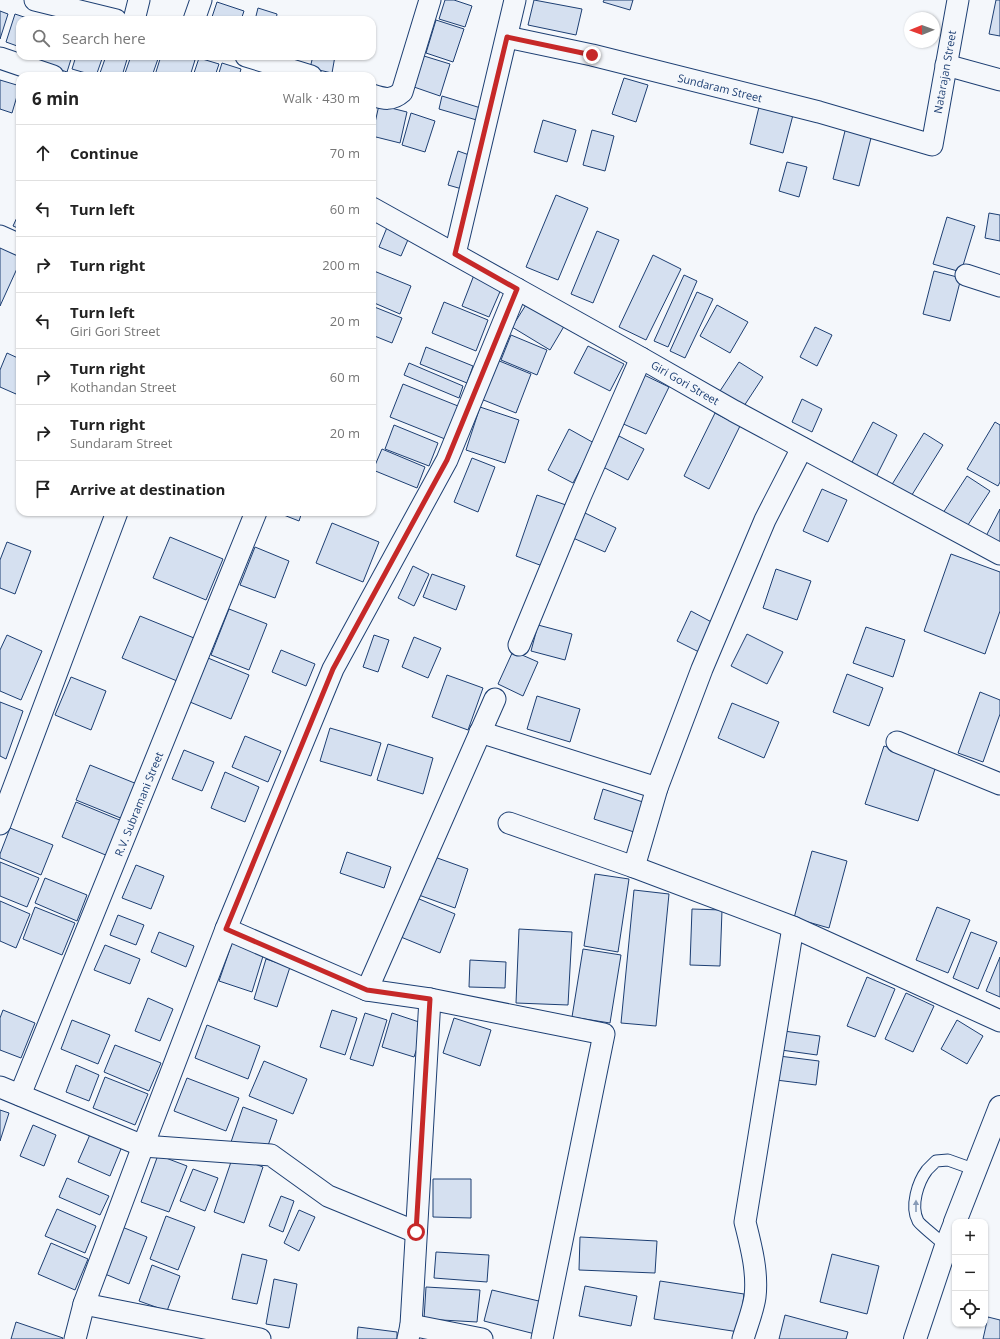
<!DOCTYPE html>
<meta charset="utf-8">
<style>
:root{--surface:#fff;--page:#f6f6f6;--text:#222;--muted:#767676;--line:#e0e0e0}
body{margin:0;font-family:"Open Sans",sans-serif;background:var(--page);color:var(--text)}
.controls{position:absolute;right:12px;bottom:12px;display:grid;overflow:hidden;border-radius:8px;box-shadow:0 1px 3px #0004}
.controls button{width:36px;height:36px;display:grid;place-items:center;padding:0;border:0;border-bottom:1px solid var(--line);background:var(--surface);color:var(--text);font:20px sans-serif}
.compass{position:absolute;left:904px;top:12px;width:36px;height:36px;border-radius:50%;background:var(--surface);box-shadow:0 1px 3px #0004;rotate:269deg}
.stop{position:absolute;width:12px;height:12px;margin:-9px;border:3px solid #c62828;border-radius:50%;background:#fff}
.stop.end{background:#c62828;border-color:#fff;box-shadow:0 1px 4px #0008}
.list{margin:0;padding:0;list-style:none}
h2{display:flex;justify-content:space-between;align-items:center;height:52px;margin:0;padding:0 16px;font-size:17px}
h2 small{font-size:13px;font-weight:400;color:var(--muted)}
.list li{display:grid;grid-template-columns:26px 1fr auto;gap:12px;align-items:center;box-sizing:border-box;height:56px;padding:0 16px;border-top:1px solid var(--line)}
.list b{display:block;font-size:15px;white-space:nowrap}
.list p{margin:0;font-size:13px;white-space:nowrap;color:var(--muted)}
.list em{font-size:13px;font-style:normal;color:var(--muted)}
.icon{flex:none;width:22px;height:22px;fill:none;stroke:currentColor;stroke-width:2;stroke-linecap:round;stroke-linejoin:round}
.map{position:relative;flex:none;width:1000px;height:1339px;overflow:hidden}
.search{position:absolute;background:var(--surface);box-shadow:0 1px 3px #0004;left:16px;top:16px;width:360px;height:44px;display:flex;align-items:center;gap:10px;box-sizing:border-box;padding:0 14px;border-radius:12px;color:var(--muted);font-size:15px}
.panel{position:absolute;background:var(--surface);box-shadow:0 1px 3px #0004;left:16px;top:72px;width:360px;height:444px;border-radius:12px}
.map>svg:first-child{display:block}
.building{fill:#d5e0f0;stroke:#1d3f73}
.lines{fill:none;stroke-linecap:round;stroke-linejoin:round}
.service-casing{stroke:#1d3f73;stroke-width:13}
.minor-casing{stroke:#1d3f73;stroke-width:23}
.primary-casing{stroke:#1d3f73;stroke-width:24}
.service{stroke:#f4f7fb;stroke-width:11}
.minor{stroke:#f4f7fb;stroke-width:21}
.primary{stroke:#f4f7fb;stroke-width:22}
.oneway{fill:#889bb7}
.route{stroke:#c62828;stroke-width:5}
.labels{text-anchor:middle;stroke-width:3;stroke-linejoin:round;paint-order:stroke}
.street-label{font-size:11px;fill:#1d3f73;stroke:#f4f7fb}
</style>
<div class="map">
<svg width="1000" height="1339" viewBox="0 0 1000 1339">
<rect width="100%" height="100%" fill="#f4f7fb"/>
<g class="building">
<path d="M445,0H454L472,6L465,27L439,19Z"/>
<path d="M534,0L582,9L576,35L528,25Z"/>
<path d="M604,0H633L630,10L603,2Z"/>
<path d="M996,0H1000V36L989,34Z"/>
<path d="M217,2L244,11L241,20H211Z"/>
<path d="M258,8L277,14L276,20H255Z"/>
<path d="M0,11L8,14L0,39Z"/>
<path d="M15,14L33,20H20V47L6,42Z"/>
<path d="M436,20L464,29L453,62L426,53Z"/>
<path d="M40,56H72L67,72L38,62Z"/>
<path d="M76,56H103L96,76L72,69Z"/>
<path d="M106,56H128L122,76H110L100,73Z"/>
<path d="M131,56H159L152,76H124Z"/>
<path d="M161,56H185L195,60L190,76L155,75Z"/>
<path d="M313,56H335L332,73L310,68Z"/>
<path d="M424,56L450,64L440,96L414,87Z"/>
<path d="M199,58L219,64L215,76H193Z"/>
<path d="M222,63L241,69L239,76H218Z"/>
<path d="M624,78L648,85L636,122L612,114Z"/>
<path d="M0,80L20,86L12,113L0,109Z"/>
<path d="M442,96L484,109L480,121L439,109Z"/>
<path d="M379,105L407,112L400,143L372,136Z"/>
<path d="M759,107L793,115L783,153L750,144Z"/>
<path d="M411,113L435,121L425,152L402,145Z"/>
<path d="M543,120L576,130L567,162L534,152Z"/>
<path d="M846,127L872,134L859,186L833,179Z"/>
<path d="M592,130L614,136L605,171L583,165Z"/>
<path d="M458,151L472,156L462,189L448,185Z"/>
<path d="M787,162L807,167L799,197L779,191Z"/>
<path d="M556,195L588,208L558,280L526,267Z"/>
<path d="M20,211V229L13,226Z"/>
<path d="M989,213L1000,215V241L985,238Z"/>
<path d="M947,217L975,226L961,272L933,264Z"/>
<path d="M388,225L410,235L401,256L379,247Z"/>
<path d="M597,231L619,240L593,303L571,294Z"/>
<path d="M0,247L20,256V262L0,306Z"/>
<path d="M653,255L681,269L646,340L619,327Z"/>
<path d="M374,271L411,286L400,314L372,302V275Z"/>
<path d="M934,271L961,278L950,321L923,314Z"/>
<path d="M474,275L502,287L489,317L462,306Z"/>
<path d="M684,275L697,281L668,347L654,341Z"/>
<path d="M697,292L713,299L685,358L670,351Z"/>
<path d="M529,300L566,323L550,350L512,327Z"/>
<path d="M444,302L488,320L476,351L432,333Z"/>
<path d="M717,305L748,322L730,353L700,336Z"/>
<path d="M372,306L402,318L392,343L372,335Z"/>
<path d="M815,327L832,335L817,366L800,357Z"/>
<path d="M511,335L547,350L537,375L501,360Z"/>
<path d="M588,346L624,364L610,391L574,373Z"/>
<path d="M426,347L473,366L467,383L420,364Z"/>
<path d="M7,353L20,359V384L16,394L0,387V370Z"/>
<path d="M497,360L531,374L516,413L481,399Z"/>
<path d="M739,362L763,377L744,406L720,391Z"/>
<path d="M409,363L463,386L459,398L404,375Z"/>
<path d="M642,374L669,387L646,434L619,422Z"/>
<path d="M403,384L458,406L445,439L390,417Z"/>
<path d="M802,399L822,409L812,432L792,422Z"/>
<path d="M480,407L519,420L505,463L466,450Z"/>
<path d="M715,413L740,426L709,489L684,476Z"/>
<path d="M873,422L897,435L876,477L851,464Z"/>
<path d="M995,422L1000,425V482L998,486L967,469Z"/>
<path d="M394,425L438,443L429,466L385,449Z"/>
<path d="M569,429L594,443L573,483L548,470Z"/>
<path d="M924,433L943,445L910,498L891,486Z"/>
<path d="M619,436L644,449L628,480L603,467Z"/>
<path d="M382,449L425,467L417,488L373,470Z"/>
<path d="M472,458L495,467L478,512L454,502Z"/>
<path d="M967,476L990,491L966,528L943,513Z"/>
<path d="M822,489L847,500L828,542L803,531Z"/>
<path d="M537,495L566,505L545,567L516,556Z"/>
<path d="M1000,509V546L985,538Z"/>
<path d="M276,512H302L299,521Z"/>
<path d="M585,513L616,528L605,552L573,538Z"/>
<path d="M332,523L379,542L363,582L316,563Z"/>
<path d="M170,537L223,559L206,600L153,578Z"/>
<path d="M7,542L31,551L15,594L0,588V560Z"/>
<path d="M255,547L289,561L275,598L240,585Z"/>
<path d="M951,554L1000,572V611L985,654L924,631Z"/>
<path d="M413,566L429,574L414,606L398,598Z"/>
<path d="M776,569L811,581L797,620L763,608Z"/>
<path d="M432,574L465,586L456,610L423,597Z"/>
<path d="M229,609L267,624L249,670L211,655Z"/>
<path d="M691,611L717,625L703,654L677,641Z"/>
<path d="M140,616L194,638L177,681L122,658Z"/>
<path d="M538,625L572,634L565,660L531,651Z"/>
<path d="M866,627L905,640L893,677L853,663Z"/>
<path d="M747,634L783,652L767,684L731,666Z"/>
<path d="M7,635L42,651L21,700L0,691V650Z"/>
<path d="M374,635L389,640L378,672L363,667Z"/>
<path d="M414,637L441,648L428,678L402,667Z"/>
<path d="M281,650L315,664L306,686L272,672Z"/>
<path d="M513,651L538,662L523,696L498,684Z"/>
<path d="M208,658L249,675L231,719L190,702Z"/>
<path d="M847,674L883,688L869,726L833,712Z"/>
<path d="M447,675L483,688L468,730L432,717Z"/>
<path d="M71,677L106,691L91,730L55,715Z"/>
<path d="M980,692L1000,700V714L983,762L958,753Z"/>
<path d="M537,696L580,709L570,742L527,729Z"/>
<path d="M0,702L23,711L6,759L0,756Z"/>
<path d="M732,703L779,722L764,758L718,738Z"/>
<path d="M330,728L381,743L371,776L320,761Z"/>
<path d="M245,736L281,751L268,782L232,767Z"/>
<path d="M388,744L433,758L423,794L377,780Z"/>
<path d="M884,746L937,763L918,821L865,804Z"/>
<path d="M184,750L214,762L202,791L172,779Z"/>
<path d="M90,765L137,784L123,819L76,800Z"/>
<path d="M225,772L259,787L245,822L211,808Z"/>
<path d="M603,789L646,803L637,833L594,819Z"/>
<path d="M76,802L122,821L108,856L62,837Z"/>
<path d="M10,828L53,845L41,875L0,858V854Z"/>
<path d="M812,851L847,861L829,928L794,918Z"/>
<path d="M347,852L391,867L384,888L340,873Z"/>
<path d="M429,855L468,869L455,908L416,894Z"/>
<path d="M0,862L39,878L27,907L0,896Z"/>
<path d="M136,865L164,876L151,909L122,898Z"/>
<path d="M595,874L629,879L618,952L584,946Z"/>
<path d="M45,878L87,895L77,921L35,903Z"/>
<path d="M634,890L669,894L656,1026L621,1023Z"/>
<path d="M412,896L455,914L440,953L396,935Z"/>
<path d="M0,901L30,914L16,948L0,941Z"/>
<path d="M35,907L75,923L62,955L23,939Z"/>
<path d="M937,907L970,920L948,973L916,960Z"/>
<path d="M692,909L722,910L720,966L690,965Z"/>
<path d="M118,915L144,925L136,945L110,935Z"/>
<path d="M519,929L572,932L568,1005L516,1003Z"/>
<path d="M159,932L194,946L186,967L151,952Z"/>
<path d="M971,932L997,942L978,989L953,978Z"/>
<path d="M232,943L264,953L252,992L219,981Z"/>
<path d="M105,945L140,959L130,984L94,970Z"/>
<path d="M583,949L621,955L610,1023L572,1017Z"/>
<path d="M1000,957V997L986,991Z"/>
<path d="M266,959L290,967L277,1007L254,999Z"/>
<path d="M470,960L506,962L505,988L469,987Z"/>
<path d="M867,977L895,989L875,1037L847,1026Z"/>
<path d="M906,993L934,1006L913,1052L885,1039Z"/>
<path d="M148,998L173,1009L160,1041L135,1031Z"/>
<path d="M3,1010L35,1023L21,1058L0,1050V1018Z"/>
<path d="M332,1010L357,1018L345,1055L320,1047Z"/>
<path d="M365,1013L387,1020L373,1066L350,1059Z"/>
<path d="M392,1013L425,1024L414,1057L382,1047Z"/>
<path d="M454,1018L491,1030L480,1066L443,1053Z"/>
<path d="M72,1020L110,1035L98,1064L61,1049Z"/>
<path d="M957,1020L983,1036L967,1064L941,1049Z"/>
<path d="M207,1025L260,1046L248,1079L195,1058Z"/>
<path d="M784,1031L820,1036L817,1055L781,1050Z"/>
<path d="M115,1045L161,1063L149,1091L104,1072Z"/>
<path d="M779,1056L819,1061L816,1085L776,1080Z"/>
<path d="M264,1061L307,1079L293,1114L249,1096Z"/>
<path d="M76,1065L99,1075L89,1101L66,1092Z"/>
<path d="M105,1077L148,1094L135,1125L93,1108Z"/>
<path d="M187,1078L239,1098L226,1131L174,1111Z"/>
<path d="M243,1107L277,1120L265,1154L231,1142Z"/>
<path d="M0,1110L9,1113L0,1141Z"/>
<path d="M33,1125L56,1135L44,1166L20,1156Z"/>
<path d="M92,1130L123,1144L110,1176L78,1162Z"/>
<path d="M158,1155L187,1166L169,1212L141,1202Z"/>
<path d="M233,1156L263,1167L244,1223L214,1212Z"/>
<path d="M193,1169L218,1178L205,1211L180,1201Z"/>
<path d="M67,1178L109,1196L100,1215L59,1197Z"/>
<path d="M433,1179H471V1218L433,1217Z"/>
<path d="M281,1196L294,1201L283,1232L269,1226Z"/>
<path d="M57,1209L96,1226L85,1253L45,1236Z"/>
<path d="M299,1210L315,1217L299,1251L284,1243Z"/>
<path d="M166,1216L195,1227L178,1270L150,1259Z"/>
<path d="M122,1227L147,1237L129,1284L105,1274Z"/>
<path d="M580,1237L657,1241L655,1273L579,1270Z"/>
<path d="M51,1243L88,1259L75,1290L38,1274Z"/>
<path d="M436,1252L489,1255L487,1282L434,1278Z"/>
<path d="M242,1254L267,1260L257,1304L232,1299Z"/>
<path d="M832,1254L879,1266L867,1314L820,1302Z"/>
<path d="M152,1265L180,1276L167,1311L139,1301Z"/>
<path d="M274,1279L297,1284L289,1328L266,1324Z"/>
<path d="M660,1281L744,1294L739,1332L654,1319Z"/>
<path d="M585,1286L637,1296L631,1326L579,1316Z"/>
<path d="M426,1287L480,1290L477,1322L424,1319Z"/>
<path d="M492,1290L543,1302L535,1334L484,1321Z"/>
<path d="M785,1315L848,1332L846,1339H779Z"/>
<path d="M988,1317L1000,1320V1339H983Z"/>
<path d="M16,1322L63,1338L62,1339H11Z"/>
<path d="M358,1327L397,1332V1339H357Z"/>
</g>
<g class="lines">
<defs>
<path id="service" d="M946,1246C941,1241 920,1225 918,1221C910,1206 918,1182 927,1170C930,1167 933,1164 936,1161L948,1160L976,1170"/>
<g id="minor">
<path d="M35,0L116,20"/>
<path d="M134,20L139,0"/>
<path d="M194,20L201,0"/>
<path d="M507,37L592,55L819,112L932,145L958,0"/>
<path d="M246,56L311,76"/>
<path d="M0,58L53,76"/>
<path d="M946,65L1000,80"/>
<path d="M372,95C384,99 392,101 402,92L430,0"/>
<path d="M372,208L641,358L734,411L1000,554"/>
<path d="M0,236L20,245"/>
<path d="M455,254L515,0"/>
<path d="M966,275L1000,286"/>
<path d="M519,645L580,497L641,358"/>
<path d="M480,732L657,788"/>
<path d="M897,742L1000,784"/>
<path d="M509,823L634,867L793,927L1000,1021"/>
<path d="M0,824L117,512"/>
<path d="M634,867L657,788L702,669L765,520L802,448"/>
<path d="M226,929L367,990L430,999L604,1034L542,1339"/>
<path d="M367,990L495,699"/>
<path d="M0,1087L143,1146L271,1155L328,1196L416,1232"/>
<path d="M20,1095L256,512"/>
<path d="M84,1304L260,1339"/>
<path d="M411,1325L482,1339"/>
<path d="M75,1339L84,1304L143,1146L226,929L333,669L447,460L517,289"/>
<path d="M408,1339L411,1325L430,999"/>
<path d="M743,1339C747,1325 753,1311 755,1297C758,1272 751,1246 745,1222L793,927"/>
</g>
<g id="primary">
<path d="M955,1222L1000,1107"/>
<path d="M915,1339L946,1246L955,1223"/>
</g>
</defs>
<use href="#service" class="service-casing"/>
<use href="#minor" class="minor-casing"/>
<use href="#primary" class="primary-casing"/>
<use href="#service" class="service"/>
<use href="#minor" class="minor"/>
<use href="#primary" class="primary"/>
</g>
<defs><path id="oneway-solid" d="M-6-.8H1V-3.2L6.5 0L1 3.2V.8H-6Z"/></defs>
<use class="oneway" href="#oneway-solid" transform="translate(916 1206) rotate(-90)"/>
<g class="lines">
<path class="route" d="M416,1232L430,999L367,990L226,929L333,669L447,460L517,289L455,254L507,37L592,55"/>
</g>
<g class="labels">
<g class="street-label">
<text transform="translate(945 72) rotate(-80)" y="4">Natarajan Street</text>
<text transform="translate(720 88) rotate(14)" y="4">Sundaram Street</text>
<text transform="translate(685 383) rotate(30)" y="4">Giri Gori Street</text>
<text transform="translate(139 804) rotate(-68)" y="4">R.V. Subramani Street</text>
</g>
</g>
</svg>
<div class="controls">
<button>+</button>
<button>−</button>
<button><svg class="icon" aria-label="locate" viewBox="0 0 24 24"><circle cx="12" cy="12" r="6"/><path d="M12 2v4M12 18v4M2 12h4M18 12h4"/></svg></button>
</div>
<svg class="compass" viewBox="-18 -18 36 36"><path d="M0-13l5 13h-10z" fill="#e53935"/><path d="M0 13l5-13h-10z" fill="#767676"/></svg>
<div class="stop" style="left:416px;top:1232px"></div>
<div class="stop end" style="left:592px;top:55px"></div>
<div class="search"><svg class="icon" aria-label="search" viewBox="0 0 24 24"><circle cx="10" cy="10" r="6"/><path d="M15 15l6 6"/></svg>Search here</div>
<section class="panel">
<h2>6 min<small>Walk · 430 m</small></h2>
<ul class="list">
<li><svg class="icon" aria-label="ahead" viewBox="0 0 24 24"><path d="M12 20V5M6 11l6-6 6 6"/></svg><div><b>Continue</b></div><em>70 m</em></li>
<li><svg class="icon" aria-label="left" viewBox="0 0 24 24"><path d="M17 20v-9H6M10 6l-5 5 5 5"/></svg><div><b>Turn left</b></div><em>60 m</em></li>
<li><svg class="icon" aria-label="right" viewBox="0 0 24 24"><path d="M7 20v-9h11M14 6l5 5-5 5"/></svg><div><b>Turn right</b></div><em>200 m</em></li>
<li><svg class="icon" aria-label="left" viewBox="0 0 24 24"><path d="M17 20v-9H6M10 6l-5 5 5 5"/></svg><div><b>Turn left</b><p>Giri Gori Street</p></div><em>20 m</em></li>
<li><svg class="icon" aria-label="right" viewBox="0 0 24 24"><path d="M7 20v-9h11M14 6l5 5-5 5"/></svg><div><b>Turn right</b><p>Kothandan Street</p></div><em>60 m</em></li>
<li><svg class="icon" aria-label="right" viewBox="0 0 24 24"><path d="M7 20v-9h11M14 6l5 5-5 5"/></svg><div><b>Turn right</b><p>Sundaram Street</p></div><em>20 m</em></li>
<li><svg class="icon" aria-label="arrive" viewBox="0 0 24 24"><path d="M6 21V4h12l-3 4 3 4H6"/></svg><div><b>Arrive at destination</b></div></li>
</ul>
</section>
</div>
